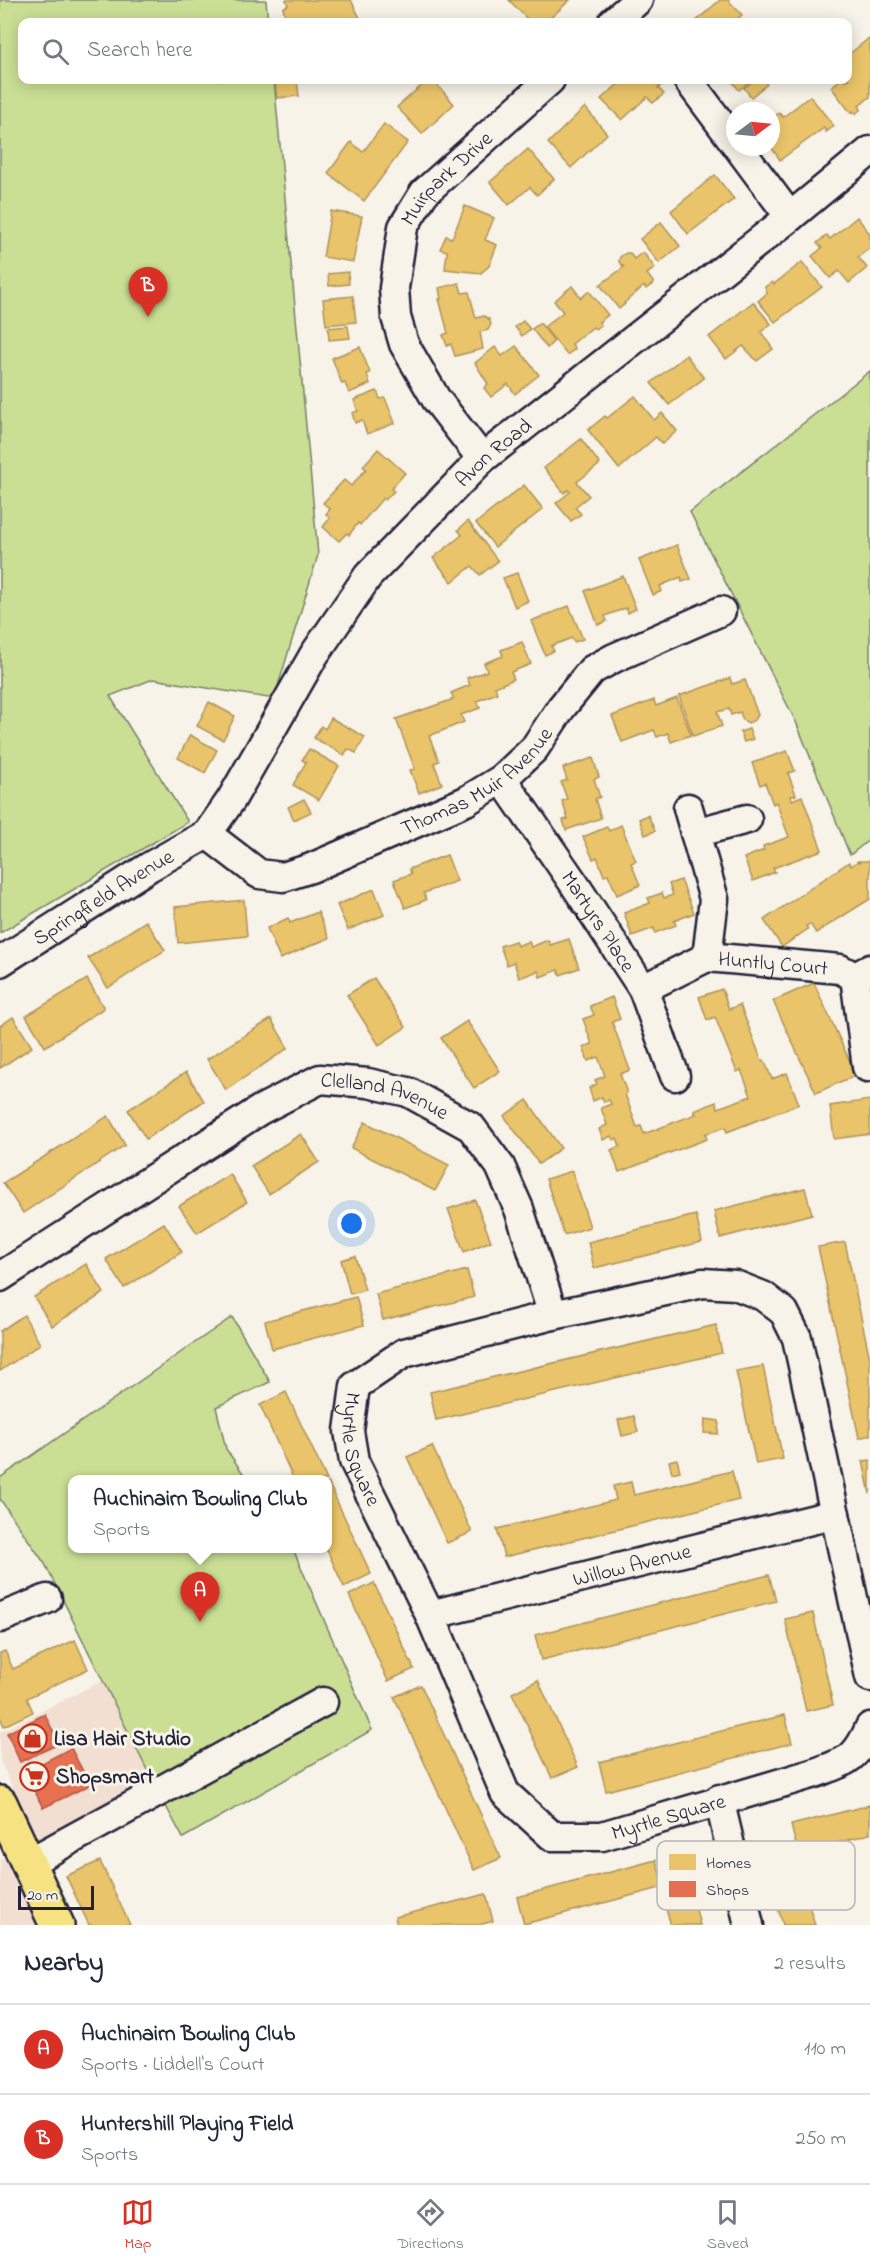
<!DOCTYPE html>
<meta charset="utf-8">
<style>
:root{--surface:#fff;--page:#f2f2f3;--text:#1f2937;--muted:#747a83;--line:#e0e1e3;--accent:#d93025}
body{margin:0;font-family:"Indie Flower",sans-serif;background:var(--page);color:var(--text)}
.compass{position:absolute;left:726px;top:102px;width:54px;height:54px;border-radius:50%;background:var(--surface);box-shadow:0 3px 15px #0003;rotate:74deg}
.scale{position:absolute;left:18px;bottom:15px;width:76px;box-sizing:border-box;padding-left:6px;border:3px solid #22223b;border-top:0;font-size:16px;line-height:21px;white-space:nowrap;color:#22223b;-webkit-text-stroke:4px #f7f3e8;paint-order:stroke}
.you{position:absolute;left:352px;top:1224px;width:21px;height:21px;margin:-15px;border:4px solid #fff;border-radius:50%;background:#1a73e8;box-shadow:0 0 0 9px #1a73e833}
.badge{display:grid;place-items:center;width:39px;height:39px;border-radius:50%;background:var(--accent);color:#fff;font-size:20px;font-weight:700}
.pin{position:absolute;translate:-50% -50px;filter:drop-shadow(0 2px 3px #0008)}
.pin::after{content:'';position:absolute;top:32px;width:21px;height:18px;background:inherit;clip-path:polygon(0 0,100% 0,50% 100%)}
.popup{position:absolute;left:68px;top:1475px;width:264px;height:78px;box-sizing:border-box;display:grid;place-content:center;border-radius:12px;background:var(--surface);filter:drop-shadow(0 2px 4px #0005);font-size:20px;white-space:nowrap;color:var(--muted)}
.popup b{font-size:22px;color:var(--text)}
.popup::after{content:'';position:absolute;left:50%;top:100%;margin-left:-12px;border:12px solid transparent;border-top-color:var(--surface)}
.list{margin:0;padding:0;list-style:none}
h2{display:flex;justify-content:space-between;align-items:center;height:78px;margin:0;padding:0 24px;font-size:26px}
h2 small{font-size:20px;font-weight:400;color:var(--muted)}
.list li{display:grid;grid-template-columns:39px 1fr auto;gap:18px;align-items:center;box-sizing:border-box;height:90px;padding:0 24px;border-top:2px solid var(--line)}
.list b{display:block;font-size:22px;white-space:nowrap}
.list p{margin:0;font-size:20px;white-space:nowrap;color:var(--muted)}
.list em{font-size:20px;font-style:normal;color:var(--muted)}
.icon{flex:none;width:33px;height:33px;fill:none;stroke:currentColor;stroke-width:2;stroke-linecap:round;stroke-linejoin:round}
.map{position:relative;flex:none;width:870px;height:1925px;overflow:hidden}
.search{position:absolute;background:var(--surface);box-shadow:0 3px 15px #0003;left:18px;right:18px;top:18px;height:66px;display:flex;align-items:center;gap:15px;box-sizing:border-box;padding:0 21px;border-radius:12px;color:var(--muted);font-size:22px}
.sheet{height:258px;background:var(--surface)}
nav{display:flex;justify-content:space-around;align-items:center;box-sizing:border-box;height:84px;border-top:2px solid var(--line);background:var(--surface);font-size:16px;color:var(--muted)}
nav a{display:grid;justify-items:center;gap:3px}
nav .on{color:var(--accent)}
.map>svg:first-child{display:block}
.built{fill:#f2dfd1}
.green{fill:#cadf94;stroke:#768068;stroke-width:1.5}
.homes{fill:#e9c46a;stroke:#ad935c;stroke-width:1.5}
.shops{fill:#e76f51;stroke:#ac584a;stroke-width:1.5}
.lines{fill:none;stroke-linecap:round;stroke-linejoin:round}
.minor-casing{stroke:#22223b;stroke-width:33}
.major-casing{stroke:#22223b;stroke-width:38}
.minor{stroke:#f7f3e8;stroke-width:28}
.major{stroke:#f7e281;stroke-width:33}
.labels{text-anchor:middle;stroke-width:6;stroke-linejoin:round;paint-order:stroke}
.street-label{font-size:21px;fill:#22223b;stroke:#f7f3e8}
.poi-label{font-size:21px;font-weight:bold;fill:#22223b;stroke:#f7f3e8;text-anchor:start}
.key{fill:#f7f3e8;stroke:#b7b4b4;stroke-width:1.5}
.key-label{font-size:16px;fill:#22223b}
</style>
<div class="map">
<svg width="870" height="1925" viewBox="0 0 870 1925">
<rect width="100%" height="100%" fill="#f7f3e8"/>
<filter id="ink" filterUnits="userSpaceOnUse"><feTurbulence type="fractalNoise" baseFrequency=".0167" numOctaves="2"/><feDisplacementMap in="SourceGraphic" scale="12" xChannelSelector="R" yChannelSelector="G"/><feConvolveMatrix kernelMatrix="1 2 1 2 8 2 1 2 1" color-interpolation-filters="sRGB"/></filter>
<g filter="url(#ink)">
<g class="built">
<path d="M104,1680L154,1784L43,1850L0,1761V1732Z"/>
<path d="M4,1858L36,1925H0V1860Z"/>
</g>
<g class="green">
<path d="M0,0H266L268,22H22V80H274L318,555L274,699L153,679L110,696L188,822L0,933Z"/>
<path d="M870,371V839L850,855L796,722L690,512Z"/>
<path d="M232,1317L270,1382L216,1407L226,1449L247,1479L73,1480V1548L293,1549L372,1730L183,1838L154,1784L45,1564L0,1499V1478Z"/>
</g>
<g class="homes">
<path d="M286,0H351L362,22H287L283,8L288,5Z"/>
<path d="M509,0H570L546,22H530Z"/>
<path d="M720,0H728L742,15L734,22H695Z"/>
<path d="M868,39L870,41V97L859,106L861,109L855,114L853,111L851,113L831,87L840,80H848V55Z"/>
<path d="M275,80H297L299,96L277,98Z"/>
<path d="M428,80H433L454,104L422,134L397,107Z"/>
<path d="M623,80H668L658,88L664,94L653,103L647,97L622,120L601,99Z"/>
<path d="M731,80H752L739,90Z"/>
<path d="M755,80H764L767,84L751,97L744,88Z"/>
<path d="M810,96L834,126L826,132L824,128L780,160L771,147V128L773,126L771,119L779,113L783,117Z"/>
<path d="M585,107L607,134L571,168L548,143Z"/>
<path d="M384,124L408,142L364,201L328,173L351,142L363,152Z"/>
<path d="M528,149L554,179L537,195L530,187L509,205L490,182Z"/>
<path d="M715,175L734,199L688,234L671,211Z"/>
<path d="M465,206L494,218L485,240L497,245L489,266L481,273L445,269L447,251L440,249L446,236L452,238Z"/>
<path d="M331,211L362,216L353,262L323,257Z"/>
<path d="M857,217L870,234V248L858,257L867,268L849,283L839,271L830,278L812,256L822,248L817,243L827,235L830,239Z"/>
<path d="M661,222L680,246L659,263L640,239Z"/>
<path d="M643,252L655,268L647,274L654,283L646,289L644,286L624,303L625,304L619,309L600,285L624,267L619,262L620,257L626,253H630L634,259Z"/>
<path d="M802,262L822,287L775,322L758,301L767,293L765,287L772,282L774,284Z"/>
<path d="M348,272L349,284L329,286L328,274Z"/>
<path d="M459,283L462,293L469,292L476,318L484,316L489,319L491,324L488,330L480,332L483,349L455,356L451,344L447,346L443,335L448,333L439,299H441L439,288Z"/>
<path d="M572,286L581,298L589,291L608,315L599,322L601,325L595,329L593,327L572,344L575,349L567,355L544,327L563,312L554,301Z"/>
<path d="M353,296L356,322L326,325L323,299Z"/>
<path d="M753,302L771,324L761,332L773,349L757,361L743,346L726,359L709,337Z"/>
<path d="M523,321L530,329L522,336L515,327Z"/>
<path d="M540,323L554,341L547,348L532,329Z"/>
<path d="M348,326L350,338L329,340L328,328Z"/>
<path d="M516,346L539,375L515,394L508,384L491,397L484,388L488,384L475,363L495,347L502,356Z"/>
<path d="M360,347L370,373L367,374L370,384L349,393L345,383L342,384L332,358Z"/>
<path d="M686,355L704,378L669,405L651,383Z"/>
<path d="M377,391L380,399L385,398L395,423L367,434L362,420L355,423L352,413L358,411L354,400Z"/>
<path d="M635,396L654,420L662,413L677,431L662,444L656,437L619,469L588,430L605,416L607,418Z"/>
<path d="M581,439L600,464L577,482L589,496L575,507L581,514L571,521L556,503L570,492L568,490L564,493L544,468Z"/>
<path d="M378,449L405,473L391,489L394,491L385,500L383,498L360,525L358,523L349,535L347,533L339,541L323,527L330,518L326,514L330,509L323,503L344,480L351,486L366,469L363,466Z"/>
<path d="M524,485L543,509L495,547L476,523Z"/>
<path d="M468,521L498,561L480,575L472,566L452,582L433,558L462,535L458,530Z"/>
<path d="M677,545L691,579L682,582L681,577L660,586L662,591L653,595L639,560Z"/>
<path d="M517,573L528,601L515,607L503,578Z"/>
<path d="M623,576L636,609L628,613L626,608L605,616L607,621L598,625L585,591Z"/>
<path d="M569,606L583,639L574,642L572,638L551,646L554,651L545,655L531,621Z"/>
<path d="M522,642L531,664L511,672L514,679L495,687L497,693L477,701L480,708L461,715L464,722L429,736L439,761L434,763L442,784L419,793L410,770L415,769L396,719L454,699L451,693L470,685L467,678L487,671L484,663L503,656L501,650Z"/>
<path d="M730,678L732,684L745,680L758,715L755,720L748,723L743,720L740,712L731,715L729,709L717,712L722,726L693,736L679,696Z"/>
<path d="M677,698L691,735L671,742L668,733L657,737L654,730L622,742L612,716L654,700L656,706Z"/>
<path d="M209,702L235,716L223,740L197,726Z"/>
<path d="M331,718L365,737L356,753L348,749L344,755L314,738L321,726L325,729Z"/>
<path d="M749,729L753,739L744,742L740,732Z"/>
<path d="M190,735L217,750L205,773L178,758Z"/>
<path d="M309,749L339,766L319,800L293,785L306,762L302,760Z"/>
<path d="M787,751L795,771L788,773L796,795L791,796L792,800L802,796L822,850L773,868L775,872L753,881L744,858L764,850L763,846L789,837L776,802L773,804L765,783L760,785L752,763Z"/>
<path d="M593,758L599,777L594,779L600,797L595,799L601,818L566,830L563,820L568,819L562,801L567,799L561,782L567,780L563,768Z"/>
<path d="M304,799L311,812L294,820L288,807Z"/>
<path d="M648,815L655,831L645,835L639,819Z"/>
<path d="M621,825L636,861L631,863L640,885L617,895L608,874L604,876L597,857L593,859L583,837L607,827L609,831Z"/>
<path d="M447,855L457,881L424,893L426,900L405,908L394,880L411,874L409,869Z"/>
<path d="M870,858V899L816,933L810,924L806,926L808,929L782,947L764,920L849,862L851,866L858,861L860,863L859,861H869Z"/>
<path d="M681,880L694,913L674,921L676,925L655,933L654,928L632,936L624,913L650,903L648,898L662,893L664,898L673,895L669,884Z"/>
<path d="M374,889L384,915L348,930L337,905Z"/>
<path d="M244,900L247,936L178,943L175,907Z"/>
<path d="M318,912L329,938L280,959L267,928L288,918L290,923Z"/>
<path d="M146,921L165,950L108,988L88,958Z"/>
<path d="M569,939L579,968L560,975L558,970L540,977L538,971L519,978L514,962L507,965L500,946L515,941L517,946L529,941L531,947L548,940L550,945Z"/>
<path d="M374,978L406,1027L379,1045L347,995Z"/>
<path d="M87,979L104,1008L45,1047L26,1016Z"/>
<path d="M814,983L856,1075L816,1093L773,1001Z"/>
<path d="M722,989L729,1009L740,1005L762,1061L764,1060L772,1079L787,1073L799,1104L727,1132L725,1127L705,1134L707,1139L619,1172L611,1150L620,1146L617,1138L613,1140L611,1136L603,1140L599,1129L607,1125L601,1108L611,1104L609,1100L604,1102L602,1097L593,1101L589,1088L597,1084L595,1080L605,1076L598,1057L588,1061L583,1047L592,1044L583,1019L594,1015L590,1006L612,997L620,1019L612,1022L630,1070L620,1074L627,1093L625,1094L637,1127L641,1126L644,1134L696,1114L694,1111L716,1102L718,1108L751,1096L741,1070L737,1072L715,1017L707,1020L699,997Z"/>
<path d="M13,1017L32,1047L0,1068V1026Z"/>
<path d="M271,1019L288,1048L226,1090L207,1059Z"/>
<path d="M467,1021L500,1071L474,1088L441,1038Z"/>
<path d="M186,1072L204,1101L146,1139L128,1110Z"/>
<path d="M527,1100L561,1148L539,1164L504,1116Z"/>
<path d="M870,1100V1134L834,1139L830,1106Z"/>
<path d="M108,1116L125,1145L23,1213L3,1183Z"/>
<path d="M365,1122L449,1165L435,1191L351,1148Z"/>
<path d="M301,1134L319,1162L269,1194L251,1166Z"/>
<path d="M572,1171L590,1227L564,1235L546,1179Z"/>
<path d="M230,1174L247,1202L197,1233L179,1206Z"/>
<path d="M805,1188L812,1214L720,1238L714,1211Z"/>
<path d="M475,1200L491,1241L464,1252L448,1209Z"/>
<path d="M696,1215L702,1242L594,1268L588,1242Z"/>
<path d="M164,1223L182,1252L124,1288L106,1259Z"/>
<path d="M845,1242L870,1359V1435L859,1438L818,1247Z"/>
<path d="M355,1256L365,1290L350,1294L341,1260Z"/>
<path d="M86,1264L104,1293L52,1326L34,1297Z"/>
<path d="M467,1270L474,1297L383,1320L376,1294Z"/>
<path d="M356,1297L364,1325L272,1349L265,1321Z"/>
<path d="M24,1315L40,1344L0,1371V1331Z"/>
<path d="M716,1325L722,1353L436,1420L430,1392Z"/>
<path d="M763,1366L783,1459L756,1464L736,1371Z"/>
<path d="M286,1392L327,1480H294L260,1405Z"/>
<path d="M634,1416L638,1432L622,1436L618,1420Z"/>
<path d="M705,1419L719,1421L718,1434L704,1433Z"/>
<path d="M432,1446L472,1532L447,1543L407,1457Z"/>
<path d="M677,1459L680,1471L672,1473L669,1461Z"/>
<path d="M870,1460V1494L863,1461Z"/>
<path d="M732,1471L739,1500L504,1557L497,1529L616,1500L613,1486L631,1482L634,1495Z"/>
<path d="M328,1482L371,1574L344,1587L326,1548Z"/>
<path d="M769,1575L776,1601L541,1660L535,1635Z"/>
<path d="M374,1583L414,1669L388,1681L349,1595Z"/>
<path d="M813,1613L833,1705L806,1711L785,1619Z"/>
<path d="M75,1640L88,1669L27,1698L33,1712L4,1726L0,1717V1653L5,1651L13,1669Z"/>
<path d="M538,1680L578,1767L552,1778L512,1693Z"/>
<path d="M421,1685L501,1858L474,1870L394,1697Z"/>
<path d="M785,1715L792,1743L606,1791L599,1762Z"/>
<path d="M870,1805V1834L798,1853L791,1825Z"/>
<path d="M656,1860L664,1887L524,1924L517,1897Z"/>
<path d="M100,1861L130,1925H89L66,1876Z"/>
<path d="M797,1866L815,1925H783L768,1874Z"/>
<path d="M486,1894L493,1921L479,1925H397L395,1917Z"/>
<path d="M693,1898L700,1925H671L665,1906Z"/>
</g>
<g class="shops">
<path d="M45,1714L59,1744L20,1762L7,1733Z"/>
<path d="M71,1748L90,1785L43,1808L25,1772Z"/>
</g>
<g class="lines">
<defs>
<g id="minor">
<path d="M613,22L638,0"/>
<path d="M688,80L735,143"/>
<path d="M738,147L790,217"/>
<path id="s1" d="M482,459L436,399L404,344L396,317L394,288L403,227L424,193L550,80"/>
<path id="s2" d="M502,779L575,885L643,989L675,1076"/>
<path d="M688,808L714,899L707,957"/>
<path d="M695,833L747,819"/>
<path id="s3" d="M207,834L259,874L283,877L311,868L466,801L502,779L534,749L561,708L592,670L614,658L721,611"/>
<path id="s4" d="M0,962L149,867L207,834L231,800L314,655L368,576L482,459L790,217L870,151"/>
<path d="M855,977L867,1067"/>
<path id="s5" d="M643,989L707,957L840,969L855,977L870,969"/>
<path id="s6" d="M0,1277L260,1110L320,1079L368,1083L408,1092L471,1127L500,1166L519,1209L553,1315"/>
<path id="s7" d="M430,1615L835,1514"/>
<path d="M0,1618L47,1599"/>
<path id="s8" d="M870,1677L797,1338L784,1312L763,1296L735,1285L703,1283L553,1315L404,1353L355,1386L349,1431L354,1461L430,1615L505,1793L552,1836H602L815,1773C847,1761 856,1760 870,1727"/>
<path d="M719,1799L749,1925"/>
<path d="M28,1863L323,1702"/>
</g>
<path id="major" d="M0,1803L57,1925"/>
</defs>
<use href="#minor" class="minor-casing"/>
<use href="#major" class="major-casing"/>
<use href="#minor" class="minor"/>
<use href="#major" class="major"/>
</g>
</g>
<defs>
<symbol id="shop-ring" viewBox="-11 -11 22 22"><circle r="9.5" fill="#f7f3e8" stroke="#c8321e" stroke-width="1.5"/><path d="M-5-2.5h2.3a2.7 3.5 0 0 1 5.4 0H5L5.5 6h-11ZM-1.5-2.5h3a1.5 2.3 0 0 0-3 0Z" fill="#c8321e"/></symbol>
<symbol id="supermarket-ring" viewBox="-11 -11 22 22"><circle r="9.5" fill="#f7f3e8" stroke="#c8321e" stroke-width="1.5"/><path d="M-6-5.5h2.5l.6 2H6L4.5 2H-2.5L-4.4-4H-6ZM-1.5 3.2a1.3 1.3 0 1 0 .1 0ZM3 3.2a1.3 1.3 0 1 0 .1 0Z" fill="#c8321e"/></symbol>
</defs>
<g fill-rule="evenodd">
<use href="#shop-ring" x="16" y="1722" width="33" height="33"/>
<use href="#supermarket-ring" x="18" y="1760" width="33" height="33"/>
</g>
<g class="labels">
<g class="street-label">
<text dy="7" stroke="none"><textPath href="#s1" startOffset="324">Muirpark Drive</textPath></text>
<text dy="7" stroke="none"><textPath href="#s4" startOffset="724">Avon Road</textPath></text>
<text dy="7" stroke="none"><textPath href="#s3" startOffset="308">Thomas Muir Avenue</textPath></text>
<text dy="7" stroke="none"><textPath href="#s4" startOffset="122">Springfield Avenue</textPath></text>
<text dy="7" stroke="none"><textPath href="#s2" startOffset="172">Martyrs Place</textPath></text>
<text dy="7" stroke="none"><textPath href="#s5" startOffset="138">Huntly Court</textPath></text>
<text dy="7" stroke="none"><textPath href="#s6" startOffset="444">Clelland Avenue</textPath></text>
<text dy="7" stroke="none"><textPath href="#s8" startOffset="896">Myrtle Square</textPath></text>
<text dy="7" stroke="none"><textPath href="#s7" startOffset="208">Willow Avenue</textPath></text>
<text dy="7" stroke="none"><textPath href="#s8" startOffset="1454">Myrtle Square</textPath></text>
</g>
<g class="poi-label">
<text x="54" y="1745">Lisa Hair Studio</text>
<text x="56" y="1783">Shopsmart</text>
</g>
</g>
<rect x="657" y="1841" width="198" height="69" rx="9" class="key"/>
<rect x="669" y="1854" width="27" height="16" fill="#e9c46a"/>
<rect x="669" y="1881" width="27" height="16" fill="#e76f51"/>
<g class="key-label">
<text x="706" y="1868">Homes</text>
<text x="706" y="1895">Shops</text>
</g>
</svg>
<svg class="compass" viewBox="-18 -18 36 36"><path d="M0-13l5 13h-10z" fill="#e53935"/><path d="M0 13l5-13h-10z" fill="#747a83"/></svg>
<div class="scale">20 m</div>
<div class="you"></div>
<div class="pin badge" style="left:200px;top:1622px">A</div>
<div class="popup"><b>Auchinairn Bowling Club</b>Sports</div>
<div class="pin badge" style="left:148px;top:317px">B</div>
<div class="search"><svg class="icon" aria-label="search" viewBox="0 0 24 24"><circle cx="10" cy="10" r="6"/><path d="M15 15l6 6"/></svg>Search here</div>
</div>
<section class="sheet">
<h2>Nearby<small>2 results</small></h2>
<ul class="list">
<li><span class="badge">A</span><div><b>Auchinairn Bowling Club</b><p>Sports · Liddell's Court</p></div><em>110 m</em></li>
<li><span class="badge">B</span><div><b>Huntershill Playing Field</b><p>Sports</p></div><em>250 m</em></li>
</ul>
</section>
<nav>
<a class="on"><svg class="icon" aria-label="map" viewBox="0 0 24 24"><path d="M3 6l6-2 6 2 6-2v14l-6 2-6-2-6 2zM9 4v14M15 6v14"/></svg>Map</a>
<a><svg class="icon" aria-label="directions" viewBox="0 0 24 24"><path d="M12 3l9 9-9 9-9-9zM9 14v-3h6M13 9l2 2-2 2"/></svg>Directions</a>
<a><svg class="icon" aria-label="saved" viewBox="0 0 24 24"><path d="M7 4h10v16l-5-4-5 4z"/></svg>Saved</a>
</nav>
